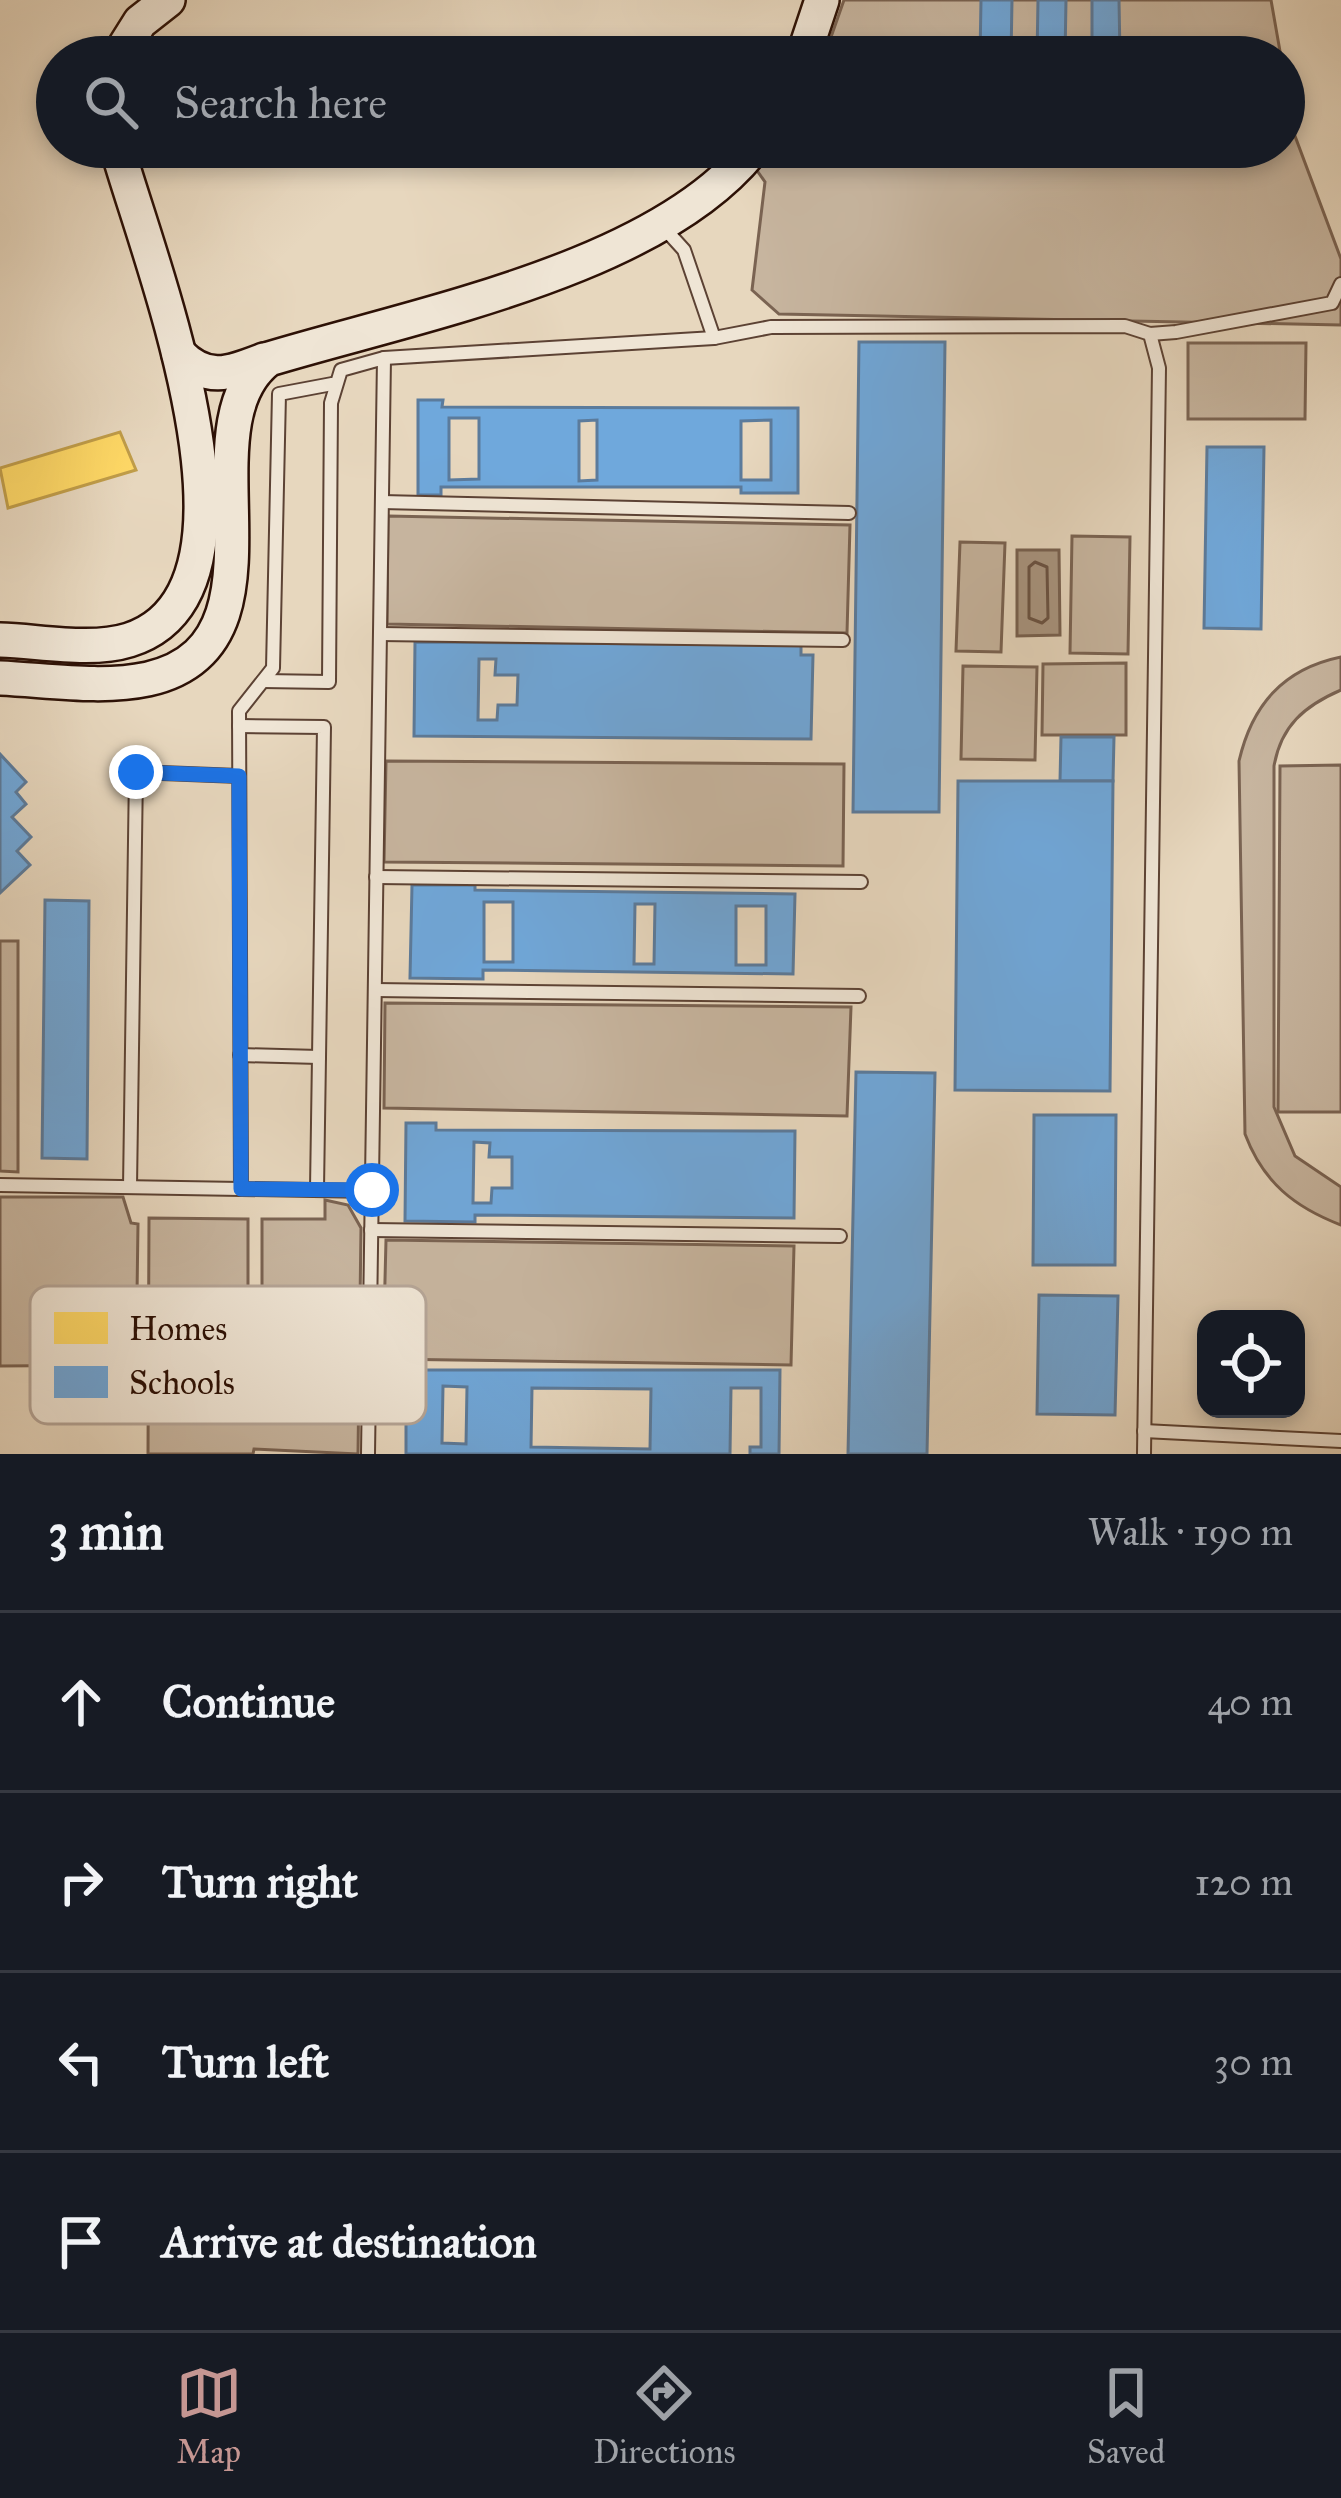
<!DOCTYPE html>
<meta charset="utf-8">
<style>
:root{--surface:#171b24;--page:#242831;--text:#f1f3f6;--muted:#9ea1a6;--line:#363941;--accent:#c59692}
body{margin:0;font-family:"IM FELL Great Primer",serif;background:var(--page);color:var(--text)}
.controls{position:absolute;right:36px;bottom:36px;display:grid;overflow:hidden;border-radius:24px;box-shadow:0 6px 18px #0003}
.controls button{width:108px;height:108px;display:grid;place-items:center;padding:0;border:0;border-bottom:3px solid var(--line);background:var(--surface);color:var(--text);font:60px sans-serif}
.stop{position:absolute;width:36px;height:36px;margin:-27px;border:9px solid #1a73e8;border-radius:50%;background:#fff}
.stop.end{background:#1a73e8;border-color:#fff;box-shadow:0 3px 12px #0008}
.list{margin:0;padding:0;list-style:none}
h2{display:flex;justify-content:space-between;align-items:center;height:156px;margin:0;padding:0 48px;font-size:51px}
h2 small{font-size:39px;font-weight:400;color:var(--muted)}
.list li{display:grid;grid-template-columns:78px 1fr auto;gap:36px;align-items:center;box-sizing:border-box;height:180px;padding:0 48px;border-top:3px solid var(--line)}
.list b{display:block;font-size:45px;white-space:nowrap}
.list em{font-size:39px;font-style:normal;color:var(--muted)}
.icon{flex:none;width:66px;height:66px;fill:none;stroke:currentColor;stroke-width:2;stroke-linecap:round;stroke-linejoin:round}
.map{position:relative;flex:none;width:1341px;height:1454px;overflow:hidden}
.search{position:absolute;background:var(--surface);box-shadow:0 6px 18px #0003;left:36px;right:36px;top:36px;height:132px;display:flex;align-items:center;gap:30px;box-sizing:border-box;padding:0 42px;border-radius:66px;color:var(--muted);font-size:45px}
.sheet{height:876px;background:var(--surface)}
nav{display:flex;justify-content:space-around;align-items:center;box-sizing:border-box;height:168px;border-top:3px solid var(--line);background:var(--surface);font-size:33px;color:var(--muted)}
nav a{display:grid;justify-items:center;gap:6px}
nav .on{color:var(--accent)}
.map>svg:first-child{display:block}
.green{fill:#c7b59f;stroke:#7a6352;stroke-width:3}
.water{fill:#a8947f;stroke:#77604f;stroke-width:3}
.homes{fill:#ffd966;stroke:#c09d49;stroke-width:3}
.schools{fill:#6fa8dc;stroke:#5b7b9c;stroke-width:3;fill-rule:evenodd}
.lines{fill:none;stroke-linecap:round;stroke-linejoin:round}
.shore{stroke:#6a5242;stroke-width:3}
.service-casing{stroke:#5c4234;stroke-width:16}
.secondary-casing{stroke:#2d1106;stroke-width:38}
.service{stroke:#efe5d5;stroke-width:12}
.secondary{stroke:#efe5d5;stroke-width:33}
.route{stroke:#1a73e8;stroke-width:15}
.key{fill:#efe5d5;stroke:#b5a597;stroke-width:3}
.key-label{font-size:33px;fill:#2d1106}
</style>
<div class="map">
<svg width="1341" height="1454" viewBox="0 0 1341 1454">
<rect width="100%" height="100%" fill="#e7d7be"/>
<filter id="stains"><feTurbulence type="fractalNoise" baseFrequency=".00167" numOctaves="4"/><feColorMatrix values="0 0 0 0 .2 0 0 0 0 .09 0 0 0 0 .02 0 0 0 .5 -.17"/></filter>
<radialGradient id="worn" r=".72"><stop offset=".6" stop-color="#630" stop-opacity="0"/><stop offset="1" stop-color="#630" stop-opacity=".3"/></radialGradient>
<g class="green">
<path d="M844,0H1271L1281,57H824Z"/>
<path d="M1284,74L1295,136L1341,259V325L779,314L752,290L765,182L756,169L775,147H1284Z"/>
<path d="M1188,343H1306L1305,419H1188Z"/>
<path d="M388,516L850,525L847,633L387,624Z"/>
<path d="M1072,536L1130,537L1128,654L1070,653Z"/>
<path d="M960,542L1005,543L1001,652L956,651Z"/>
<path d="M1341,657V690C1304,706 1281,726 1274,766V1107L1295,1156L1341,1187V1225C1294,1207 1263,1182 1245,1134L1239,761C1252,705 1283,669 1341,657Z"/>
<path d="M1126,663V735H1042L1043,664Z"/>
<path d="M963,666L1037,667L1035,760L961,759Z"/>
<path d="M386,761L844,764L843,866L384,862Z"/>
<path d="M1341,765V1112H1278L1280,766Z"/>
<path d="M0,941H18V1172L0,1171Z"/>
<path d="M385,1003L851,1007L847,1116L384,1108Z"/>
<path d="M0,1197H123L131,1223L138,1224L136,1365L0,1366Z"/>
<path d="M325,1200L348,1205L361,1228L358,1454L254,1449L253,1454H148L149,1218L248,1219V1321H237L233,1331L246,1340L275,1329L271,1321L262,1320V1219H325Z"/>
<path d="M386,1240L794,1246L791,1365L383,1359Z"/>
</g>
<path class="water" d="M1017,550H1059L1060,635L1017,636Z"/>
<path class="homes" d="M120,432L136,470L8,508L0,468Z"/>
<g class="schools">
<path d="M981,0H1012L1011,57H980Z"/>
<path d="M1038,0H1066L1065,57H1037Z"/>
<path d="M1092,0H1119L1120,57H1092Z"/>
<path d="M859,342H945L939,812H853Z"/>
<path d="M418,400H443L442,407L798,408V493H741V487H441V495H418ZM449,418H479V479L449,480ZM597,420V480L579,481V421ZM771,420V480H741V421Z"/>
<path d="M1207,447H1264L1261,629L1204,628Z"/>
<path d="M415,642L801,645V655H813L811,739L414,736ZM479,659H496L495,675H518L517,705H498L497,720H478Z"/>
<path d="M1061,737H1114L1113,781H1060Z"/>
<path d="M0,754L26,782L16,792L26,804L12,817L31,837L17,851L30,865L0,893Z"/>
<path d="M958,781H1113L1110,1091L955,1090Z"/>
<path d="M412,885H475V890L795,894L793,974L483,970V979L410,978ZM484,902H513V962H484ZM635,904H655L654,964H634ZM736,906H766V965H736Z"/>
<path d="M45,900L89,901L87,1159L42,1158Z"/>
<path d="M856,1072L935,1073L927,1454H848Z"/>
<path d="M1034,1115H1116L1115,1265H1033Z"/>
<path d="M406,1123H436V1130L795,1131L794,1218L475,1215V1222L405,1221ZM474,1142L490,1143L489,1157H512V1188H492L491,1203H473Z"/>
<path d="M1039,1295L1118,1296L1115,1415L1037,1414Z"/>
<path d="M406,1370H780L779,1454H750V1447H761V1388H731L730,1454H406ZM443,1386L467,1387L466,1444L442,1443ZM532,1388L651,1389L650,1449L531,1447Z"/>
</g>
<g class="lines">
<path class="shore" d="M1035,562L1047,567L1048,618L1042,623L1029,618V567Z"/>
<defs>
<g id="service">
<path d="M664,228L684,250L714,338L771,327L1125,326L1150,334L1176,332L1332,303L1341,284"/>
<path d="M382,502L849,513"/>
<path d="M380,634L843,640"/>
<path d="M263,681L329,682L331,403L341,370L384,358L714,338"/>
<path d="M239,726L324,727L317,1189"/>
<path d="M376,877L861,882"/>
<path d="M375,990L859,996"/>
<path d="M240,1055L319,1057"/>
<path d="M0,1185L372,1191"/>
<path d="M130,1187L136,772L239,776"/>
<path d="M241,1189L239,711L273,668L279,394L332,384"/>
<path d="M371,1230L840,1236"/>
<path d="M1144,1431L1341,1441"/>
<path d="M368,1454L384,358"/>
<path d="M1144,1454L1159,368L1150,334"/>
</g>
<g id="secondary">
<path d="M118,57L140,22L168,0"/>
<path d="M803,57L822,0"/>
<path d="M179,354C207,383 230,373 264,360"/>
<path d="M0,640C39,641 91,652 129,640C284,591 145,250 117,147"/>
<path d="M0,678C47,680 102,689 148,679C302,644 177,427 269,359C414,315 660,269 754,147"/>
</g>
</defs>
<use href="#service" class="service-casing"/>
<use href="#secondary" class="secondary-casing"/>
<use href="#service" class="service"/>
<use href="#secondary" class="secondary"/>
</g>
<g class="lines">
<path class="route" d="M136,772L239,776L241,1189L372,1190"/>
</g>
<rect x="30" y="1286" width="396" height="138" rx="18" class="key"/>
<rect x="54" y="1312" width="54" height="32" fill="#ffd966"/>
<rect x="54" y="1366" width="54" height="32" fill="#6fa8dc"/>
<g class="key-label">
<text x="129" y="1340">Homes</text>
<text x="129" y="1394">Schools</text>
</g>
<rect width="100%" height="100%" filter="url(#stains)"/>
<rect width="100%" height="100%" fill="url(#worn)"/>
</svg>
<div class="controls">
<button><svg class="icon" aria-label="locate" viewBox="0 0 24 24"><circle cx="12" cy="12" r="6"/><path d="M12 2v4M12 18v4M2 12h4M18 12h4"/></svg></button>
</div>
<div class="stop" style="left:372px;top:1190px"></div>
<div class="stop end" style="left:136px;top:772px"></div>
<div class="search"><svg class="icon" aria-label="search" viewBox="0 0 24 24"><circle cx="10" cy="10" r="6"/><path d="M15 15l6 6"/></svg>Search here</div>
</div>
<section class="sheet">
<h2>3 min<small>Walk · 190 m</small></h2>
<ul class="list">
<li><svg class="icon" aria-label="ahead" viewBox="0 0 24 24"><path d="M12 20V5M6 11l6-6 6 6"/></svg><div><b>Continue</b></div><em>40 m</em></li>
<li><svg class="icon" aria-label="right" viewBox="0 0 24 24"><path d="M7 20v-9h11M14 6l5 5-5 5"/></svg><div><b>Turn right</b></div><em>120 m</em></li>
<li><svg class="icon" aria-label="left" viewBox="0 0 24 24"><path d="M17 20v-9H6M10 6l-5 5 5 5"/></svg><div><b>Turn left</b></div><em>30 m</em></li>
<li><svg class="icon" aria-label="arrive" viewBox="0 0 24 24"><path d="M6 21V4h12l-3 4 3 4H6"/></svg><div><b>Arrive at destination</b></div></li>
</ul>
</section>
<nav>
<a class="on"><svg class="icon" aria-label="map" viewBox="0 0 24 24"><path d="M3 6l6-2 6 2 6-2v14l-6 2-6-2-6 2zM9 4v14M15 6v14"/></svg>Map</a>
<a><svg class="icon" aria-label="directions" viewBox="0 0 24 24"><path d="M12 3l9 9-9 9-9-9zM9 14v-3h6M13 9l2 2-2 2"/></svg>Directions</a>
<a><svg class="icon" aria-label="saved" viewBox="0 0 24 24"><path d="M7 4h10v16l-5-4-5 4z"/></svg>Saved</a>
</nav>
